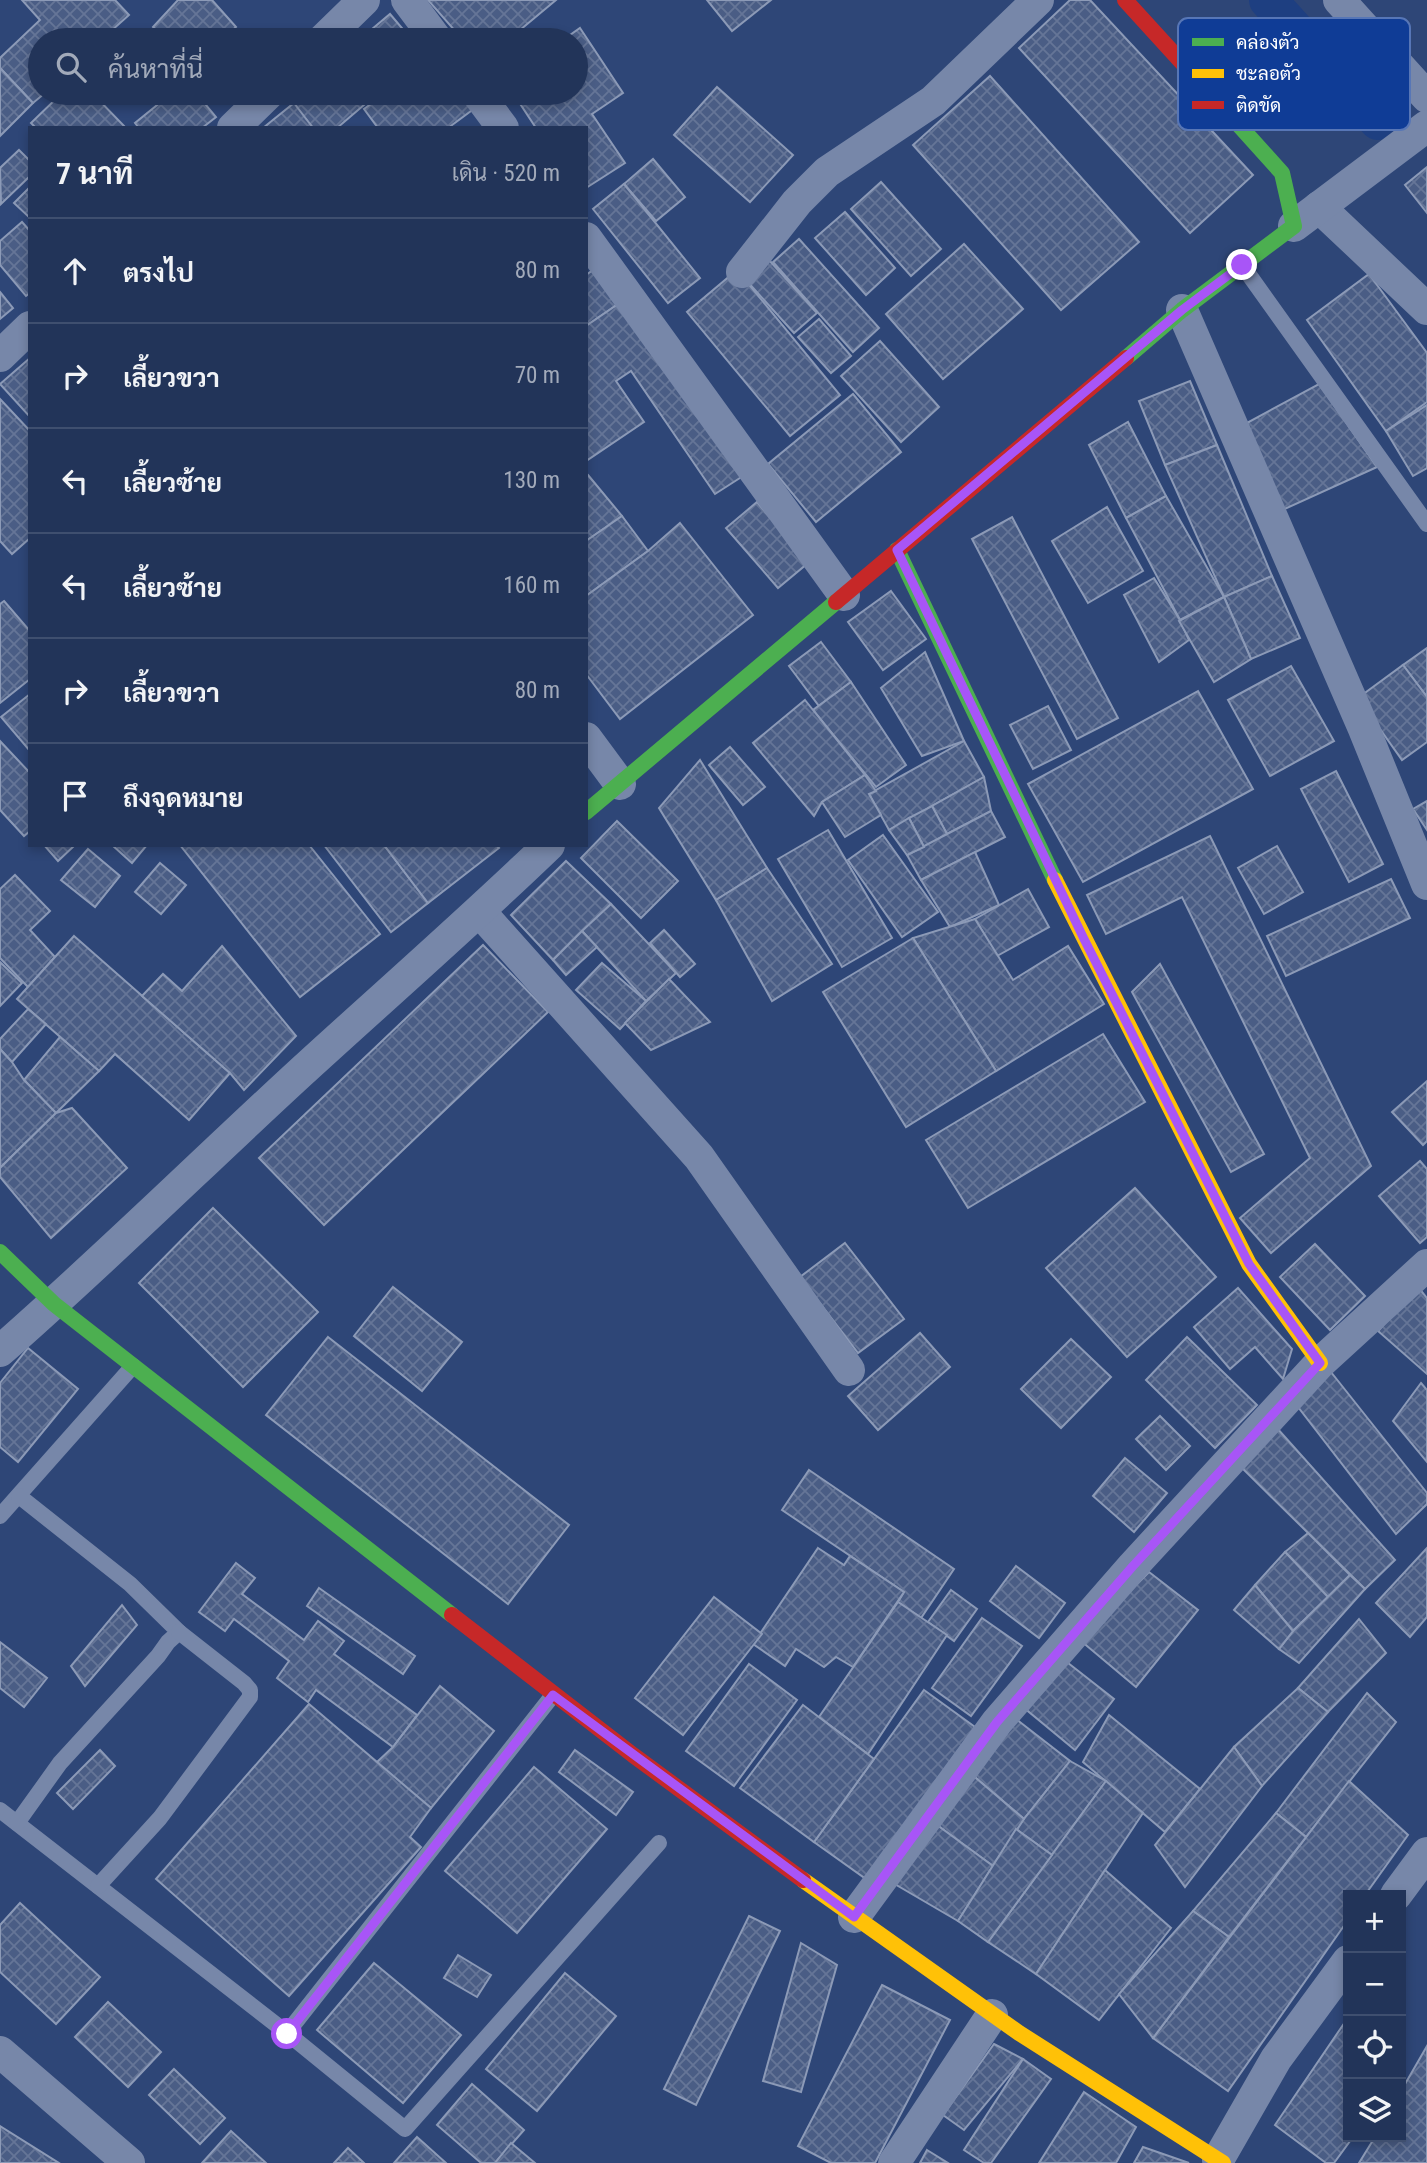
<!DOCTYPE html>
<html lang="th">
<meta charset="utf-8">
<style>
:root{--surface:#223459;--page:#2a3c5f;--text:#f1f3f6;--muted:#a2aaba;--line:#3f4f6f}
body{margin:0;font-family:"Roboto Condensed",Sarabun,sans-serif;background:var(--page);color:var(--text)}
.controls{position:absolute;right:21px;bottom:21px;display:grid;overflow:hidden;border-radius:0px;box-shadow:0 4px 10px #0003}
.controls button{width:63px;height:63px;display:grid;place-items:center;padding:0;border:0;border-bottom:2px solid var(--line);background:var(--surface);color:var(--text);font:35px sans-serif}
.stop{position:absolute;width:21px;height:21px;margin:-16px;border:5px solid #a855f7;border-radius:50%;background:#fff}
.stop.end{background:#a855f7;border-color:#fff;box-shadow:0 2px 7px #0008}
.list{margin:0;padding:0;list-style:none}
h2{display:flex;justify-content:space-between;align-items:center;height:91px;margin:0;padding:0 28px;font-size:30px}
h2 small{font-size:23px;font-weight:400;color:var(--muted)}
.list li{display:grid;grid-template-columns:46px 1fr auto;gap:21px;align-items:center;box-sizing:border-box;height:105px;padding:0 28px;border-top:2px solid var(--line)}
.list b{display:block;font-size:26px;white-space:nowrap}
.list em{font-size:23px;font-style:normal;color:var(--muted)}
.icon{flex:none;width:38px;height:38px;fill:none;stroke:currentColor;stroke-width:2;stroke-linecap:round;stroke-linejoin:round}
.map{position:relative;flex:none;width:1427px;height:2163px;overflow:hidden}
.search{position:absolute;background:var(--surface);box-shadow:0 4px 10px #0003;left:28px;top:28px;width:560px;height:77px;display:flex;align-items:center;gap:18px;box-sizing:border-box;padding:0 24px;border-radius:38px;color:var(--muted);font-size:26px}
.panel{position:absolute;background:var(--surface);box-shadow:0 4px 10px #0003;left:28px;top:126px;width:560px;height:721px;border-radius:0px}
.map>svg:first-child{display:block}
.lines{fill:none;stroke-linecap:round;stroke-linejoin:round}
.canal{stroke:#1e3f81;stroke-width:38}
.building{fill:url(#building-cross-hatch);stroke:#8c9ab7;stroke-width:2}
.lane{stroke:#7787a9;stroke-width:16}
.street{stroke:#7787a9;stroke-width:32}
.fast{stroke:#4caf50;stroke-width:16}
.slow{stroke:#ffc107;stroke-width:16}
.jam{stroke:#c62828;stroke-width:16}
.route{stroke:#a855f7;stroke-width:9}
.key{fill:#0f3c96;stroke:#5776b6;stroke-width:2}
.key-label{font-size:19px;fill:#fff}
</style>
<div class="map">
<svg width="1427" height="2163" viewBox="0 0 1427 2163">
<defs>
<pattern id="building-cross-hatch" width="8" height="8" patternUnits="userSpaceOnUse" patternTransform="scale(1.75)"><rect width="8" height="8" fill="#4a5d85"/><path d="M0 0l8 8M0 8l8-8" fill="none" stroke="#657597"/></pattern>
</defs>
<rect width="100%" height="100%" fill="#2e4677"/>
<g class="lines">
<path class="canal" d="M1268,0L1378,121"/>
</g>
<g class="building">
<path d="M22,0H115L129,15L101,40H40V93H45L33,103L0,68V58L40,20Z"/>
<path d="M178,0H212L236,27L221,40H166L153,27Z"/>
<path d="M428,0H556L508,40H463Z"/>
<path d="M707,0H771L732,31Z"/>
<path d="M1070,0H1090L1253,175L1190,233L1019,48Z"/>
<path d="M390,14L412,40H359Z"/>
<path d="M580,28L623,93L592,114L625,163L586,188V128H536L515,96L520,93H576V40H563Z"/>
<path d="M0,68L33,103L0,136Z"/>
<path d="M990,76L1139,242L1061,310L913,145Z"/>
<path d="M717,87L793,155L750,202L674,135Z"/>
<path d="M62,93H92L126,128H36L31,123Z"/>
<path d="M172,93H196L216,117L202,128H139L135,123Z"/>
<path d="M297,93H378L337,128H313L289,99Z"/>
<path d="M386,93H464L475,108L448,128H378L364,109Z"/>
<path d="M294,103L313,128H263Z"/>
<path d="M19,150L30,161V176L1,204L0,168Z"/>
<path d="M653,159L685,197L656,221L624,184Z"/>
<path d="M1427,167V213L1405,185Z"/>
<path d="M881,182L941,249L911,276L851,209Z"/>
<path d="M624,184L700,278L668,303L593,209Z"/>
<path d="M30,187V218L14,203Z"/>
<path d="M845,212L895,268L866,295L815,238Z"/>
<path d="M22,222L30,231V293L26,296L0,265V241Z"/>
<path d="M799,239L879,328L853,352L773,262Z"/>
<path d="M964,244L1023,309L943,379L886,314Z"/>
<path d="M769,260L817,313L794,333L746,280Z"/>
<path d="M600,265L624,300L586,326V275Z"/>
<path d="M737,270L840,395L790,436L687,312Z"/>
<path d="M1369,274L1427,353V402L1386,431L1307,320Z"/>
<path d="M0,292L13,308L0,319Z"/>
<path d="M624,300L743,476L715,494L631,371L616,381L644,422L586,461V326Z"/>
<path d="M819,319L851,356L831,373L798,337Z"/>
<path d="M880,341L939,407L901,442L841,376Z"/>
<path d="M30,358V417L0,384Z"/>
<path d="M1190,381L1217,445L1165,465L1139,401Z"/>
<path d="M1319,384L1377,467L1278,512L1245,424Z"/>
<path d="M853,394L901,452L816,522L768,464Z"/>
<path d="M0,399L30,431V538L12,554L0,541Z"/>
<path d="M1427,405V468L1413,476L1386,431Z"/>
<path d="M1128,422L1166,496L1126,518L1089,445Z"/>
<path d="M1217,445L1272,576L1224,597L1165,465Z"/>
<path d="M588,475L622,516L586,541V476Z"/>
<path d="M1166,496L1224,597L1180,620L1126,518Z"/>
<path d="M757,502L808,563L778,588L726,528Z"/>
<path d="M1107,507L1143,571L1088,603L1052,541Z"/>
<path d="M622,516L648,551L586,596V541Z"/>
<path d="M1012,517L1118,718L1077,739L972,539Z"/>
<path d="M680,523L753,615L620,719L586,674V596L648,551Z"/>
<path d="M1272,576L1300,638L1251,659L1224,597Z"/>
<path d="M1154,578L1180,620L1189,640L1159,662L1124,595Z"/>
<path d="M891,591L926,639L883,670L848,622Z"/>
<path d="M1224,597L1251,659L1214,682L1179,621Z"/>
<path d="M4,601L30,631V679L0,703V604Z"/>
<path d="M821,642L851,682L819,706L789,666Z"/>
<path d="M1427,648V697L1403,665Z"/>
<path d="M925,652L964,741L922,756L881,688Z"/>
<path d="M1403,665L1427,697V742L1402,760L1358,698Z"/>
<path d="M1291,666L1334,741L1270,776L1228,700Z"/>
<path d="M851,682L906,765L876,787L813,710Z"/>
<path d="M1198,691L1253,789L1083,882L1028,784Z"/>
<path d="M30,694V751L1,717Z"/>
<path d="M805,700L865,775L822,802L814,816L753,743Z"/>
<path d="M1048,706L1071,750L1033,769L1010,725Z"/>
<path d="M0,741L30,773V831L24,836L0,810Z"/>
<path d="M964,741L984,777L889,830L869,794Z"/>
<path d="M730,747L765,787L743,805L709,765Z"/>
<path d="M700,760L767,868L716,900L659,808Z"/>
<path d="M1336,771L1383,864L1349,882L1301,789Z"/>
<path d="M865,775L876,791L869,794L881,815L845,837L822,802Z"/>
<path d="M984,777L991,811L947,834L932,806Z"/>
<path d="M1427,801V830L1413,809Z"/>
<path d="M932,806L947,834L924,847L909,818Z"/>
<path d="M991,811L1005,837L921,880L907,855Z"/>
<path d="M909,818L924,847L907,855L889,830Z"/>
<path d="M617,821L678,881L641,918L581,858Z"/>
<path d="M828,830L892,938L842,967L778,859Z"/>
<path d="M883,835L938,912L902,937L848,860Z"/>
<path d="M1210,836L1371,1166L1271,1253L1240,1218L1310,1158L1182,897L1106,934L1087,895Z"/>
<path d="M44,845H75L58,861Z"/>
<path d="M112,845H147L132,863Z"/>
<path d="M180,845H309L380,934L300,997Z"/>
<path d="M324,845H384L428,903L391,932Z"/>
<path d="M384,845H496L499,848L428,903Z"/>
<path d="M1277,846L1303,892L1264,914L1238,868Z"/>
<path d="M88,849L120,876L95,907L61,880Z"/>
<path d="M975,852L999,905L950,927L921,880Z"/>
<path d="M566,861L611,904L553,960L511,915Z"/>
<path d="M160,863L186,885L161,914L135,892Z"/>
<path d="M767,868L832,964L772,1001L716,900Z"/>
<path d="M15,875L50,911L30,930L55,957L28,987L0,958V889Z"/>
<path d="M1391,879L1410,918L1286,976L1267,936Z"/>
<path d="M1028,889L1049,927L997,956L975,919Z"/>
<path d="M611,904L676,973L646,1001L582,931Z"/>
<path d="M975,919L1013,980L1068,946L1104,1004L996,1071L913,938Z"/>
<path d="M664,930L695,964L680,977L650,943Z"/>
<path d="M582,931L597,947L566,975L553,960Z"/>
<path d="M74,936L230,1073L189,1120L115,1054L99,1071L17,999Z"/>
<path d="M913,938L996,1071L906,1127L823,992Z"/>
<path d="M483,945L548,1012L324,1225L259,1158Z"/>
<path d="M222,946L296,1036L244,1090L230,1073L142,996L163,974L182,991Z"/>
<path d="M0,962L22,983L0,1006Z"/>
<path d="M602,963L646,1001L620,1029L576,990Z"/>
<path d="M1160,964L1264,1154L1231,1172L1132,992Z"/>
<path d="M669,979L710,1022L651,1050L625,1023Z"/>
<path d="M28,1009L46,1024L12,1062L0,1049V1039Z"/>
<path d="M1103,1034L1145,1102L968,1208L926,1140Z"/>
<path d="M60,1037L99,1071L56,1113L24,1080Z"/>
<path d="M0,1049L12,1062L24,1080L56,1113L0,1168Z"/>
<path d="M1427,1081V1141L1423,1145L1392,1112Z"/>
<path d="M72,1108L127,1168L51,1238L0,1177V1168L56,1113Z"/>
<path d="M1420,1161L1427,1169V1237L1420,1243L1379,1196Z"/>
<path d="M1135,1188L1216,1277L1127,1357L1046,1268Z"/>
<path d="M213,1208L318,1312L243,1387L139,1283Z"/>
<path d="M845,1243L904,1319L858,1353L800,1277Z"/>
<path d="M1315,1244L1365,1296L1330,1330L1280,1277Z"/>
<path d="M393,1287L462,1342L422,1391L354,1336Z"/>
<path d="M1418,1287L1427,1298V1374L1378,1331Z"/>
<path d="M1238,1288L1292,1349L1283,1379L1255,1347L1230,1369L1194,1327Z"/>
<path d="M920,1333L950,1367L878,1430L848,1396Z"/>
<path d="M328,1337L569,1525L508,1604L266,1415Z"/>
<path d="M1187,1337L1257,1405L1215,1448L1146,1380Z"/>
<path d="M1071,1339L1111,1377L1061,1428L1021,1389Z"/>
<path d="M28,1348L78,1389L18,1462L0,1447V1383Z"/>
<path d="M1327,1367L1427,1493V1504L1396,1534L1295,1403Z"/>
<path d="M1421,1383L1427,1390V1462L1393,1421Z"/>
<path d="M1160,1416L1190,1446L1166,1470L1136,1439Z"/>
<path d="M1276,1427L1395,1560L1365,1589L1241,1467Z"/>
<path d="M1125,1458L1167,1493L1134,1532L1093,1496Z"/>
<path d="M809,1470L954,1569L921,1618L898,1602L904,1592L782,1510Z"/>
<path d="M1308,1533L1350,1575L1328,1597L1285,1552Z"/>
<path d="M818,1548L844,1565L850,1556L904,1592L853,1667L836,1657L824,1667L796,1649L785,1666L753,1644Z"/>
<path d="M1427,1548V1617L1410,1637L1376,1603Z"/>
<path d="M1285,1552L1328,1597L1293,1631L1255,1585Z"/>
<path d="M236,1563L255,1578L242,1594L304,1640L318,1621L344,1641L334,1654L417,1715L393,1747L316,1690L308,1702L277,1678L289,1661L234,1619L225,1631L199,1612Z"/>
<path d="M1016,1566L1065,1603L1039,1638L990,1601Z"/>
<path d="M1149,1572L1198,1610L1136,1687L1081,1641Z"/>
<path d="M1350,1575L1365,1589L1299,1663L1279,1649L1293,1631Z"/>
<path d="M1255,1585L1293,1631L1279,1649L1234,1610Z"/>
<path d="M319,1588L415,1656L403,1674L307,1606Z"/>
<path d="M951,1590L977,1609L954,1641L928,1622Z"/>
<path d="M714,1597L762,1634L683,1735L635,1698Z"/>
<path d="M898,1602L947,1635L868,1754L819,1717Z"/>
<path d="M122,1605L137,1625L85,1686L71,1666Z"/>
<path d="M982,1618L1022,1646L971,1716L932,1688Z"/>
<path d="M1359,1619L1386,1653L1328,1712L1298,1688Z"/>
<path d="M0,1642L47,1678L24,1707L0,1688Z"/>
<path d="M1063,1659L1114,1699L1075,1750L1023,1707Z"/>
<path d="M749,1664L797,1700L734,1786L686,1751Z"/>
<path d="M440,1686L494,1731L431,1808L376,1763L393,1747Z"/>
<path d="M1298,1688L1328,1712L1262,1786L1234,1747Z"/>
<path d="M924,1690L975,1727L866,1879L814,1842Z"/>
<path d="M1367,1693L1396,1722L1306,1837L1276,1813Z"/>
<path d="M309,1704L431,1808L410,1837L421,1847L289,1996L156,1879Z"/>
<path d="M803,1705L874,1759L814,1842L740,1788Z"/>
<path d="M1109,1715L1200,1789L1165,1832L1083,1762Z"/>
<path d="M1016,1719L1070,1761L1024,1819L970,1773Z"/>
<path d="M1234,1747L1262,1786L1185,1887L1155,1845Z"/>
<path d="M100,1750L115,1766L73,1809L57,1793Z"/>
<path d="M575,1750L633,1792L616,1815L559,1772Z"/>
<path d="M1070,1761L1106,1781L1052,1855L1016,1829Z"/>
<path d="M534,1767L607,1829L517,1933L445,1871Z"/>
<path d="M970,1773L1024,1819L993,1866L937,1825Z"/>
<path d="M1106,1781L1143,1813L1036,1974L988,1942Z"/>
<path d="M1349,1781L1408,1835L1365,1895H1348V1920L1228,2091L1153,2038Z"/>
<path d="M1276,1813L1306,1837L1229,1937L1193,1911Z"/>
<path d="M937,1825L993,1866L958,1921L893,1883Z"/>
<path d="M1016,1829L1052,1855L988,1942L958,1921Z"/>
<path d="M1105,1870L1171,1928L1099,2020L1036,1974Z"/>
<path d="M20,1903L100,1977L56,2024L0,1972V1925Z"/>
<path d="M1193,1911L1229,1937L1153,2038L1119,1994Z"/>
<path d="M749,1916L780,1931L696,2105L664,2089Z"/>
<path d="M801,1943L837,1965L801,2092L763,2081Z"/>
<path d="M458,1955L491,1975L477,1997L444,1978Z"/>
<path d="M374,1963L461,2035L403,2103L317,2030Z"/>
<path d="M565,1973L616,2016L537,2111L486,2069Z"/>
<path d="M882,1985L950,2020L875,2163H831L798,2146Z"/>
<path d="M108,2002L161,2052L128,2087L75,2037Z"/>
<path d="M1345,2022L1348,2025V2137H1353L1334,2163H1326L1275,2125Z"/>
<path d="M994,2044L1023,2059L964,2130L943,2115Z"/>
<path d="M1427,2046V2163H1359L1375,2137H1401V2091Z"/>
<path d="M1023,2059L1051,2079L991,2163H984L964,2150Z"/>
<path d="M174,2069L225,2118L200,2144L149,2095Z"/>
<path d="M472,2084L524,2130L495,2163H481L437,2125Z"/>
<path d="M1084,2092L1136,2127L1116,2163H1039Z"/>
<path d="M0,2126L59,2163H0Z"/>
<path d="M231,2131L266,2163H202Z"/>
<path d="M417,2137L446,2163H394Z"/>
<path d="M511,2143L535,2163H495Z"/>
<path d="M1143,2147L1189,2163H1134Z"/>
<path d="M348,2148L364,2163H334Z"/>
<path d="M927,2150L948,2163H920Z"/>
</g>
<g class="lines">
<g class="lane">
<path d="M1242,265L1427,524"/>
<path d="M0,1516L133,1366"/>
<path d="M0,1810L287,2033L405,2129L659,1843"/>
<path d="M17,1823L60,1763L158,1656L168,1642L179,1632L130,1584L19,1496"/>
<path d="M98,1886L160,1818L250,1697V1690L244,1683L179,1632"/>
<path d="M287,2033L553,1695"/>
</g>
<g class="street">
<path d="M407,0L437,40"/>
<path d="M1339,0L1427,97"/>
<path d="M323,40L364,0"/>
<path d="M477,93L503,128"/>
<path d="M233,128L269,93"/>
<path d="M1319,207L1427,309"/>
<path d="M1294,226L1427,126"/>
<path d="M586,238L844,595"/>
<path d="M742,272L797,202L827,172L933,101L1038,0"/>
<path d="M1182,310L1364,729L1427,884"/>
<path d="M0,356L30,327"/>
<path d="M586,738L620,784"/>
<path d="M480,912L699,1157L849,1370"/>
<path d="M0,1351C102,1262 199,1166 299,1074C382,998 468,923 549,845"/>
<path d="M1396,1895L1427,1853"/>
<path d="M854,1917L997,1722L1133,1566L1320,1363L1427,1265"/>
<path d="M0,2052L129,2163"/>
<path d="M1218,2160L1276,2059L1348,1961"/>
<path d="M894,2163L992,2015"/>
</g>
<g class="fast">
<path d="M1126,358L1182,310L1294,226L1282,173L1218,102"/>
<path d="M897,550L1055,880"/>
<path d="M586,812L836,602"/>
<path d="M0,1252L54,1304L452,1615"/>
</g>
<g class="slow">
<path d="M1055,880L1249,1264L1320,1363"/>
<path d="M803,1880L1019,2033L1223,2163"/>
</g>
<g class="jam">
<path d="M1125,0L1218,102"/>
<path d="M836,602L1126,358"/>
<path d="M452,1615L633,1755L803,1880"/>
</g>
</g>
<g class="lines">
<path class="route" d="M287,2034L553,1695L854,1917L997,1722L1133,1566L1320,1363L1249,1264L1084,939L897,550L1182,310L1242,265"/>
</g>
<rect x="1178" y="18" width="232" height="112" rx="10" class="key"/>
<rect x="1192" y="38" width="32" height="8" fill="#4caf50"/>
<rect x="1192" y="69" width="32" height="9" fill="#ffc107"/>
<rect x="1192" y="101" width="32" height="8" fill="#c62828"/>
<g class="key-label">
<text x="1236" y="49">คล่องตัว</text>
<text x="1236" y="80">ชะลอตัว</text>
<text x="1236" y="112">ติดขัด</text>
</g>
</svg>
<div class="controls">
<button>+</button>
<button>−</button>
<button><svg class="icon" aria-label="locate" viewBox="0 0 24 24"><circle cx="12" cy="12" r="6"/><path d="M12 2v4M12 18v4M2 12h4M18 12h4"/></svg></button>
<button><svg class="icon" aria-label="layers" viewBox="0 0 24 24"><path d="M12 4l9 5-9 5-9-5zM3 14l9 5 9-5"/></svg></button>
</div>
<div class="stop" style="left:287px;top:2034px"></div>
<div class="stop end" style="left:1242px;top:265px"></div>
<div class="search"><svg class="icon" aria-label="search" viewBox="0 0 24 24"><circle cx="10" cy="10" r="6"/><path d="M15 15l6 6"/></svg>ค้นหาที่นี่</div>
<section class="panel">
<h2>7 นาที<small>เดิน · 520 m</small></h2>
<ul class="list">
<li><svg class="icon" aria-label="ahead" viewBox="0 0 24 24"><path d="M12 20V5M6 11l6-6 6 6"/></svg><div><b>ตรงไป</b></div><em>80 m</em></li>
<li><svg class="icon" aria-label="right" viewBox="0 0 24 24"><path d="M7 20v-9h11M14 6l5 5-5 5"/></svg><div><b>เลี้ยวขวา</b></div><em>70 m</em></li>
<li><svg class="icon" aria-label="left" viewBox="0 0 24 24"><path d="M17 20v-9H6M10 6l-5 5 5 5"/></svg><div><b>เลี้ยวซ้าย</b></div><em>130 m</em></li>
<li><svg class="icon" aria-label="left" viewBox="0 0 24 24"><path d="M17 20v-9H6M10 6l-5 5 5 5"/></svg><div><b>เลี้ยวซ้าย</b></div><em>160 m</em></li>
<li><svg class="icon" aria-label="right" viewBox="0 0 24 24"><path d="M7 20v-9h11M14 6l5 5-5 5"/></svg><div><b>เลี้ยวขวา</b></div><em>80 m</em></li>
<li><svg class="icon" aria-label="arrive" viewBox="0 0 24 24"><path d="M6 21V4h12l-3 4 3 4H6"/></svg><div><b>ถึงจุดหมาย</b></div></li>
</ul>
</section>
</div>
